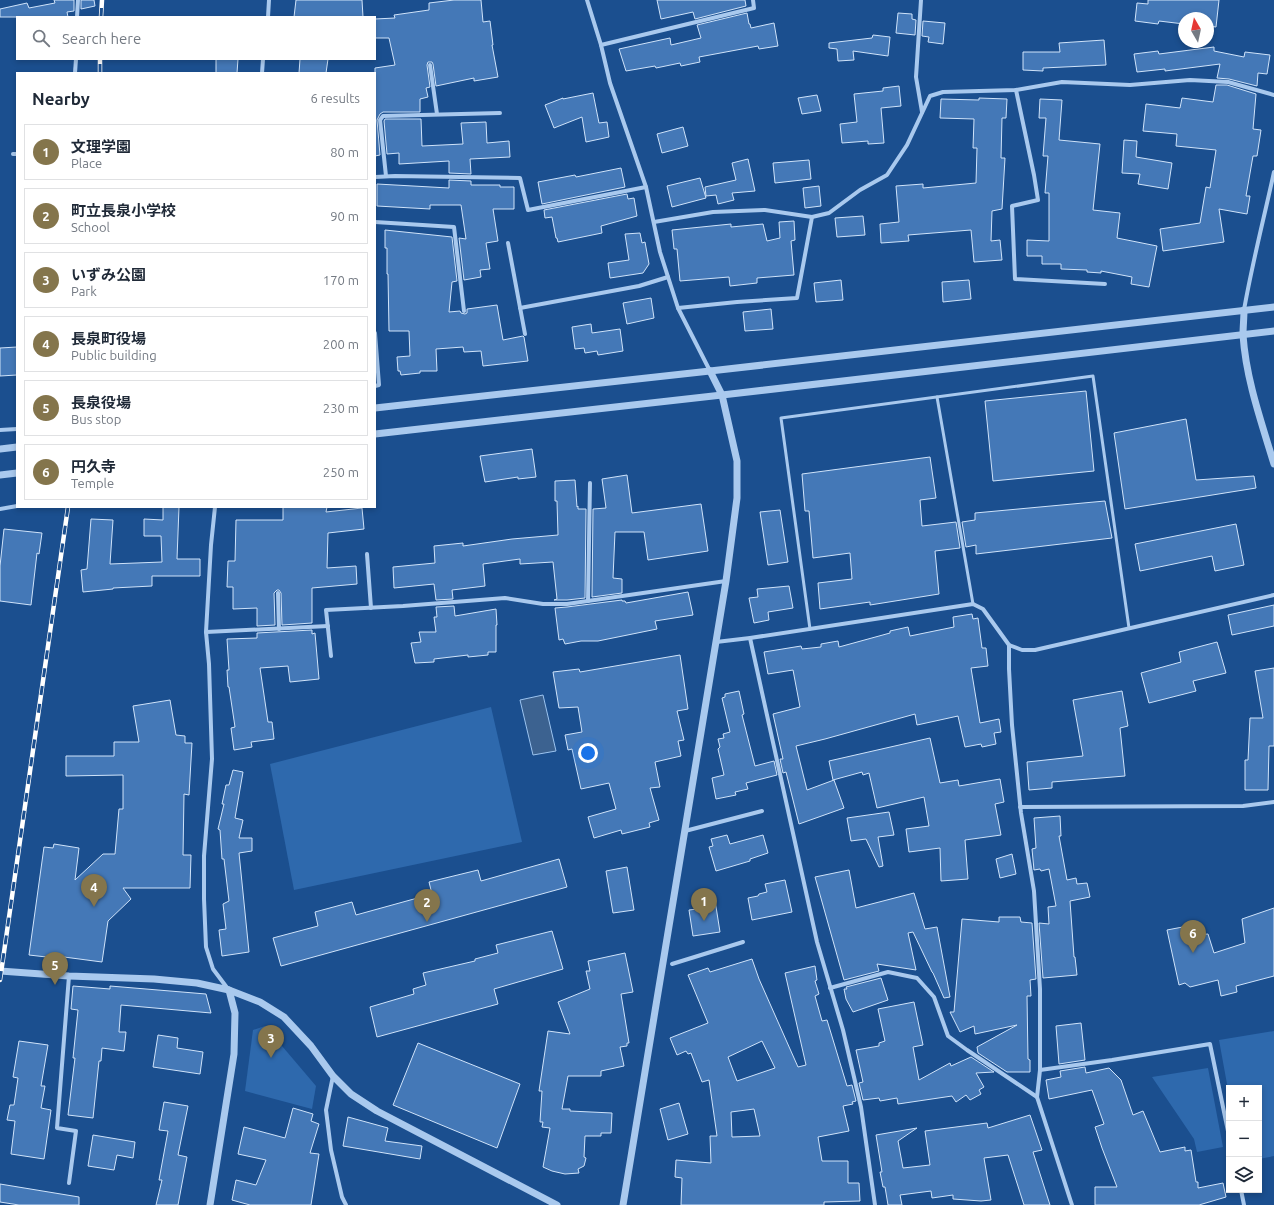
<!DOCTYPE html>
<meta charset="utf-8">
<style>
:root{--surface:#fff;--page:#f6f6f7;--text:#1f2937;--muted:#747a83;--line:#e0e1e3;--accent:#84754c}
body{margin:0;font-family:Ubuntu,"Noto Sans JP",sans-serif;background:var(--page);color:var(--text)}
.controls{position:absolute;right:12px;bottom:12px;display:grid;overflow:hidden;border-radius:0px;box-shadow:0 2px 6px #0003}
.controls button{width:36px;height:36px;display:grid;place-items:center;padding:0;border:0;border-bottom:1px solid var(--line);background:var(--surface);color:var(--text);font:20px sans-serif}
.compass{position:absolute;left:1178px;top:12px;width:36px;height:36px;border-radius:50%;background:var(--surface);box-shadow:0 2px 6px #0003;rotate:351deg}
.you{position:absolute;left:588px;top:753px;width:14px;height:14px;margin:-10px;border:3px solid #fff;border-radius:50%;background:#1a73e8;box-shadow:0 0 0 6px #1a73e833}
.badge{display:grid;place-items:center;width:26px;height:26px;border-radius:50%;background:var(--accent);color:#fff;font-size:13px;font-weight:700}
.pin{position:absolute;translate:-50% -33px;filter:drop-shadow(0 1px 2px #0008)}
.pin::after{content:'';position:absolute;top:21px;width:14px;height:12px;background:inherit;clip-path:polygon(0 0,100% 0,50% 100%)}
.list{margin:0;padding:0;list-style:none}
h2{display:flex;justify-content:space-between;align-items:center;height:52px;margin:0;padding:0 16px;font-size:17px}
h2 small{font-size:13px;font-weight:400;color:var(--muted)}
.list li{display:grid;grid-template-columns:26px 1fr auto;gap:12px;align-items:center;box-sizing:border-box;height:56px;margin:0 8px 8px;padding:0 8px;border:1px solid var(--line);border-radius:0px}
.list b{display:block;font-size:15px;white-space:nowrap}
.list p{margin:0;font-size:13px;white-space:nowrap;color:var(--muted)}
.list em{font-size:13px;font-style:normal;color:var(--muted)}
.icon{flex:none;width:22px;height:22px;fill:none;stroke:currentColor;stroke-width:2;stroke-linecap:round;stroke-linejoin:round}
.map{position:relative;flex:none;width:1274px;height:1205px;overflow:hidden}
.search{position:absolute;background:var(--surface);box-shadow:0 2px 6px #0003;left:16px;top:16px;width:360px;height:44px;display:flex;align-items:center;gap:10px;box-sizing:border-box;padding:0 14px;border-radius:0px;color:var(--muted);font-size:15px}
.panel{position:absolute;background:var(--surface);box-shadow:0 2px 6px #0003;left:16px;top:72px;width:360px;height:436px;border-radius:0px}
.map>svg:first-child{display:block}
.green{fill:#2e69ad}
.water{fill:#3c6290;stroke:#9cc4f0}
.building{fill:#4478b7;stroke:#cfe3fa;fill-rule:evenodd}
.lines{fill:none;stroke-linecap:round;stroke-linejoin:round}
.service{stroke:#a9c9ee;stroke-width:3}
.minor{stroke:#a9c9ee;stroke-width:4}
.tertiary{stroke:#a9c9ee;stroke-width:7}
.rail-casing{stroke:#fff;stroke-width:4.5}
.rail{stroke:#1b4f8f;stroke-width:3;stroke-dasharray:9;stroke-linecap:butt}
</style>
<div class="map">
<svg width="1274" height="1205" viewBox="0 0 1274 1205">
<rect width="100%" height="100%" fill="#1b4f8f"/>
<g class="green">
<path d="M491,707L522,842L294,890L270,764Z"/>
<path d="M265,1026L316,1086L312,1109L245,1091L253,1030Z"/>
<path d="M1274,1031V1156L1259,1159V1088H1229V1095L1219,1040Z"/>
<path d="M1208,1068L1223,1147L1197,1152L1194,1139L1152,1077Z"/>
</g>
<path class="water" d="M543,695L556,751L533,755L520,700Z"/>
<g class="building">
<path d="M54,0H74V11L67,12L68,17H0V9L27,3L29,8L55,3Z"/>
<path d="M81,0H94L95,6L81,9Z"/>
<path d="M296,0H362L363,17H294Z"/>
<path d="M454,0H481L483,22L490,21L493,45H492L498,77L474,81V78L436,86L433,64L432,62H428L427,65L430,87L426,88L428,97L420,99V112H383L380,114L377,120L380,155L375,156V68L395,65L389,38H375V19L395,18L394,15L429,10V3Z"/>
<path d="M657,0H745L746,6L695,19L693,12L661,19Z"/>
<path d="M1148,0H1219L1216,27L1208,26V18H1184V24L1159,21L1158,24L1135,21L1137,3L1148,4Z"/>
<path d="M747,13L749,24H750L751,28L774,23L778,46L759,49L758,46L699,57L700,62L681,66L680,63L656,68L655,66L626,71L619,49L670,38L671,45L701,38L697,25Z"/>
<path d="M898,13L912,14V19L916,20L915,35L896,33Z"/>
<path d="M923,21L945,23L943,44L928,42L929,37L922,36Z"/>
<path d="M873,35L890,37L888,56L853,51L854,60L838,61L837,49L829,48V43L872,38Z"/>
<path d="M1104,40L1106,65L1043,68V71L1023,70V52H1060L1059,43Z"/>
<path d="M1214,47V51L1244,57L1245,52L1270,55L1267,74L1258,73L1257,86L1229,79L1217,78L1220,64L1165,71V69L1137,72L1134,54L1158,51L1159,54Z"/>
<path d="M216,59H238L237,73H216Z"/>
<path d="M300,59H328L326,73H299Z"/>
<path d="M1216,85H1227L1256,94L1253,129L1261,130L1257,156H1253L1246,196H1250L1247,214L1219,209L1224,242L1163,251L1160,229L1200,223L1206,187L1210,188L1216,150L1176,146L1177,134L1143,131L1146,104L1180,108L1182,98L1213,102Z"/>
<path d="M899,86L901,106L881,108L884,143L868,144V141L842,143L840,124L857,122L854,94L883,91V88Z"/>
<path d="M593,93L599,123L607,122L609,137L586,142L582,117L554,128L545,105L563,98V99Z"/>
<path d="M817,95L821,111L802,114L798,98Z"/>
<path d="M979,98L1007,99L1006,118H1002L1001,158H1005L1002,209L992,211L991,241L1000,240L1002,260L974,262L971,230L908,235L909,241L881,243L880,224L899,222L896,186L923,184V188L976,183L977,148H973L974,119L940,118L941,99L979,100Z"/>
<path d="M1040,99L1062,100L1059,140L1100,144L1093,210L1120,213L1117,238L1157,246L1149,287L1131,284L1132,277L1101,271V273L1087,272V270L1061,269V264H1042V256H1027V240L1049,241V193H1045L1048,156H1043L1046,118H1039Z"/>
<path d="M385,119H421L422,146L463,144L461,123L486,122L487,143L509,141L510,157L470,159L471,174L449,173V161L399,164V153L387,154L384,121Z"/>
<path d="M683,127L688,146L662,153L657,134Z"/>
<path d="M1124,140L1137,141L1136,157L1172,163L1168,189L1138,184L1140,174L1122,173Z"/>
<path d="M748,159L755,191L732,193L734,200L718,204L716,195L706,196L705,187L736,180L732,163Z"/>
<path d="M809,160L811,179L775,183L773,163Z"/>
<path d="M621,168L625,187L542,204L538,182L575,175L576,177Z"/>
<path d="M700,178L706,198L672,207L667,186Z"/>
<path d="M449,180L471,181V185H500V187H514V209H493L498,241L486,243L490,269L480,270L481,277L464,280L459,238L466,239L461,205H430V209L377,206V184L449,188Z"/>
<path d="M819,186L821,206L805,208L803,188Z"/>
<path d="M627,194L628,199L634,198L637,216L601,226L602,233L558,242L557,238H556L552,217L545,218L544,210Z"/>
<path d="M863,216L865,235L837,237L835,218Z"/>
<path d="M794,221L795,240L791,241L794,275L757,278V283L730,286L729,277L680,281L677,249H674L672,230L731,224V227L763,224L767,241L780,238L779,222Z"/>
<path d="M385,230L452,237L457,281L452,282L449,312L460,311L461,313L465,314L467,313V309L497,305L503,340L523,336L524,337L528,361L483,366L481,351L464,352L463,347L436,349L437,371H420V373L401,375L400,371H398L397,357L410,356L409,331H389L388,274H387V248H385Z"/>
<path d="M640,233L642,243L645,242L649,264L643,273L610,278L608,263L629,260L625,234Z"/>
<path d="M841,280L843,300L816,302L814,283Z"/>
<path d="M969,280L971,299L943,302L942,282Z"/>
<path d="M651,298L654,318L627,324L623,303Z"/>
<path d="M771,309L773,329L745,331L743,312Z"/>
<path d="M591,324L592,333L620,329L623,351L598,355L597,351L585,353L584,348L575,349L572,327Z"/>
<path d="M17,347V375L0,376V348Z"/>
<path d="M1086,391L1094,471L993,481L985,401Z"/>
<path d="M1186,419L1196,480L1254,476L1256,488L1125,509L1114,433Z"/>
<path d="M532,449L536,477L518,479V477L485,482L480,456Z"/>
<path d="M930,457L936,498L920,500L922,526L956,522L960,548L935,551L939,594L870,605V602L820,609L818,583L852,579L850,553L813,558L809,511H805L802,474Z"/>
<path d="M627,475L632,513L701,504L708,551L648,560L644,532H615L613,578L622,579V593L592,597L593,509L606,508L602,479Z"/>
<path d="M575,480L577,507L578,506V509H586L585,598L567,600H554L557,599L553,562L520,564V559L483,564L485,586L452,590L453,599L436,600L434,584L394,588L393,567L435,563L434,546L463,543V546L512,539L558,535L557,501H555V481Z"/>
<path d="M1105,501L1112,538L976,554V545L966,547L962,522L975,520V513Z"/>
<path d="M163,507H179L177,559H200V576H152V586L113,588V589L83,592L81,570L87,569L91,519L113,520L110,564L162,562L161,536H144V519L163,520Z"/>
<path d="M283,507H327L326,512L362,508L364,529L328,533L327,568L356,566L357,584L312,588V623L282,625L281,593L279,590H277L274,593L275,625L257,626V608L233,609V587H227L228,561H235L236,520H283Z"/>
<path d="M780,510L788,562L768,565L760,512Z"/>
<path d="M1236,524L1244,565L1215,571L1212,556L1140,571L1135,544Z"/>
<path d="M4,529L42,533L39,554L37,553L31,605L0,601V566Z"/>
<path d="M789,586L793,608L768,612L769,620L754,623L749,598L758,597L757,589Z"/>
<path d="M688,592L693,615L655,621L657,629L598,641H581L565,644L563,639L559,640L555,608L567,607L622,600V601H625L626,603Z"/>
<path d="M1274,605V626L1232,635L1228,615Z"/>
<path d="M454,606L455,616L496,609L497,625H496V652H488V655L468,657V655L434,659V662L415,663L411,643L421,642L419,632H436L434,617H437L436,607Z"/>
<path d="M972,614L973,619L978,618L982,648H986L988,666L971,668L980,723L999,719L1001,732L994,733L996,744L982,747L981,744L965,747L958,716L917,725L915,714L825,739L796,746L807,790L834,780L844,808L799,824L786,772L783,773L780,759H783L773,714L800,707L793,670L768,674L764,652L801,646L802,649L821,647V644L838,641L839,647L890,633V631L908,627L910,636L954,627L953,617Z"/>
<path d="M312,630V634L315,633L319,679L290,682L288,666L260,668L268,722H272L274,739L251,742L252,747L234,750L231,728L235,727L229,687H228L227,670H229L227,639L257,638V633Z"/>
<path d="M1217,642L1226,673L1193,681L1196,691L1149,703L1141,673L1181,662L1179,652Z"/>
<path d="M680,655L688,709L677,711L684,740L678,741L681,756L655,762L660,787L650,788L659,820L649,823L650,827L622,834L621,830L594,838L588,817L616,809L609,783L581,789L572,749L568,750L565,735L582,732L578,707L559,708L553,672L579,669L580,672Z"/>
<path d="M1274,668V746H1269L1268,790H1245V760H1248L1250,718H1263L1255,671Z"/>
<path d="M739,691L744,714L742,715L755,766L774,761L777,775L746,783L748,789L735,792L736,795L716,799L712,778L724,775L718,749L720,747L718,739L724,738L723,734L730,732L722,698L725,697V694Z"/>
<path d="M1122,691L1128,726L1120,728L1125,776L1052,782V788L1029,790L1027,762L1083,756L1073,700Z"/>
<path d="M170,700L176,735L185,736V743H192L189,795L184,794L183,855H191L190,888H123L131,899L108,921L102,962L64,957V959L29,955L44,847L53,848L54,844L79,848L75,880L103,854H115L119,809H123V775L66,776V756H114V742H139L133,706Z"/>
<path d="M930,738L940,783L958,780L959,786L1000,779L1004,802L995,804L1001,835L965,840L968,879L941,881L940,848L909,852L906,829L929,826L924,797L877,808L869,773L863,775L862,772L833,780L829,761Z"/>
<path d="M233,770L243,772L235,818L243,820L239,838H252V851L239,853L249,952L222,956L219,930L226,929L223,904L229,901L224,859H222L220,830L218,829L224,804H222L226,785H229Z"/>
<path d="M889,812L894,835L878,837L883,866L879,867L866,839L851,841L847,818Z"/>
<path d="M1060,816L1061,836H1059L1067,880L1076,878L1077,884L1087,883L1090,897L1070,901L1074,957H1075L1077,975L1043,978L1039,923L1049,924L1048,907L1056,906L1049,869L1041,871L1040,869L1034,870L1032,849L1036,848L1034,818Z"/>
<path d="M727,835L730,844L763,835L768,853L750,859V861L716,871L709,847L713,846L711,839Z"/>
<path d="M1012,854L1016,874L1000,878L996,859Z"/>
<path d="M559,859L567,887L281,966L273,938L318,926L315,912L352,902L356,915L432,894L429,882L478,870L481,881Z"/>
<path d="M627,867L634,910L613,913L606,871Z"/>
<path d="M849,870L856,908L914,893L925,929L937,927L950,997L944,998L933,973L932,972L913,932L908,933L916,970L877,964L879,971L844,980L815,877Z"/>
<path d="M785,880L792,912L752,920L748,898L758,896L759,894L767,892L765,884Z"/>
<path d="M714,894L720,932L693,936L689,910L697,909L694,898Z"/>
<path d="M1274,908V976L1236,986L1237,992L1221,996L1218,980L1190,987L1185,983L1179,985L1167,930L1193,925L1195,935L1208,934L1214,953L1245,943L1242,919Z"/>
<path d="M999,917H1020L1021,922L1032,923L1036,979L1030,980L1031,996H1027L1028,1059L1030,1060V1072H1007L978,1053L977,1047L1017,1025L975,1034L974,1026L960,1032L950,1012H954L962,919L999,922Z"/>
<path d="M552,931L563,969L494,989L498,1004L377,1037L370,1007L414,994L413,989L426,985L423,973L475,961V959L498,953L496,945Z"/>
<path d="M625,953L633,992L621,994L629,1043H627V1046L620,1047L624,1066L601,1071V1076H568L562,1109H570V1111L612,1113L611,1133H601V1136H585L584,1157L586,1158L584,1166L578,1169L579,1173L565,1174L552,1171L543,1167L550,1128L542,1127L543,1122H540L542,1091H539L548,1031L570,1034L558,1002L590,989L586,971H590L588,961Z"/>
<path d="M752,959L759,979L798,1067L806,1065L785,973L815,966L817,980L815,981L819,994L815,996L822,1021L827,1020L847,1086L852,1085L856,1101L852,1102L853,1104L843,1106L849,1131L818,1137L822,1161H848V1183H859L860,1201L824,1202V1205H681L682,1178L675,1177L676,1160L711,1163L710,1136H717L709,1080L702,1082L691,1053L688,1054L686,1051L677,1055L670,1038L708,1023L688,975L708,968L710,972ZM762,1041L775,1068L737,1081L728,1057ZM754,1109L760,1136L732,1137L731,1112Z"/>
<path d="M881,978L888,1000L853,1012L846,999L844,989H847L846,987Z"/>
<path d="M73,986L110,989V986L206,994L211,1013L121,1005L119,1032H126L124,1051L102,1048L101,1061H99L93,1118L68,1115L75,1058H73L78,1010L71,1009Z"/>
<path d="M914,1002L923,1045L913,1047L919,1080L950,1063L951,1066L971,1057L994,1072L976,1073L984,1087L979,1090L981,1094L970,1100L966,1095L956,1102L952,1096L898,1104L897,1098L880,1101L879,1098L863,1100L859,1083L863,1082L856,1050L879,1046V1043L885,1041L878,1009Z"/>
<path d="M1081,1023L1085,1060L1059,1064L1056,1026Z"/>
<path d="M158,1035L178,1038L177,1048L203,1052L200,1074L153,1067Z"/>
<path d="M19,1041L48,1045L41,1086H45L41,1108L51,1110L44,1159L11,1154L15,1121L7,1120L10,1105H14L18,1078L13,1077Z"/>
<path d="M418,1043L520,1084L497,1148L393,1105Z"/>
<path d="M1085,1067L1086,1073L1109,1068L1121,1080L1133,1115L1143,1111L1160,1152L1185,1147V1151L1191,1150L1196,1182H1198V1188L1223,1183L1226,1197L1199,1205H1095V1187H1117L1102,1148L1095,1127L1104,1124L1092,1090L1049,1099L1046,1080L1061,1077L1060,1071Z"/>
<path d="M164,1102L188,1106L178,1155L187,1157L178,1205H156L162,1180H159L168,1131L159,1130Z"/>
<path d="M679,1103L688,1134L668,1140L660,1109Z"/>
<path d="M293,1108L313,1114L311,1121L319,1124L310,1153L319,1154L311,1205H250L232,1200L236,1180L256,1185L266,1160L238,1154L244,1127L285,1138Z"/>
<path d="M1030,1115L1042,1150L1033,1152L1050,1205H1024L1008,1155L984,1158L991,1200L981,1201L953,1199V1195L932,1198L931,1191L900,1195L902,1205H888L885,1187H883L880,1172H882L876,1135L917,1128L898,1141L903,1168L930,1165L925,1131L987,1123L988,1128Z"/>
<path d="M348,1117L388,1128L385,1141L422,1146L420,1159L343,1146Z"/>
<path d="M93,1135L135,1142L133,1158L117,1155L114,1170L88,1166Z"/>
<path d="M0,1184L79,1197V1205H19L0,1202Z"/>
</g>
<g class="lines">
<g class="service">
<path d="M937,397L973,604"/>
<path d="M810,629L781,418L1093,376L1129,628"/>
</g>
<g class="minor">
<path d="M587,0L601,45L610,83L646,187L660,252L678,308L710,371"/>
<path d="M921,0L916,77L922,112"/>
<path d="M77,17L78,0"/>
<path d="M268,17L269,0"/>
<path d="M601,45L754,8L753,0"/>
<path d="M430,65L437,114"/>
<path d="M75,73L76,59"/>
<path d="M262,73L263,59"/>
<path d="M1016,90L1034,175L1038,200L1012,206L1015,279L1105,284"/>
<path d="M13,154H17"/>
<path d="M386,176L380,120L383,116L500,113"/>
<path d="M375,177L395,176L520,178L528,210L646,187"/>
<path d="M375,222L454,227L464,311"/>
<path d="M654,222L713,212L765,210L812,217"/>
<path d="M508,243L525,334"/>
<path d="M520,308L639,286L668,277"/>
<path d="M678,308L737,302L797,298L812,217L829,213L860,190L887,175L907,145L930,96L943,92L1016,90L1062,82L1130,85L1190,80L1228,82L1274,95"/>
<path d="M1244,310C1252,264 1264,218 1274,172"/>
<path d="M375,333L379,385L375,386"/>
<path d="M0,430L17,429"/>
<path d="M215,507L211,545L206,632L209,664L212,759L204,856V899L206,947L213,969L228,989"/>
<path d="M0,509L17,506"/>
<path d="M367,554L371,608"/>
<path d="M278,593L279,629"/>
<path d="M588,601L590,483"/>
<path d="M206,632L328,626"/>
<path d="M750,638L817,942L843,1030L861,1107L875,1205"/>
<path d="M716,642L750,638L973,604L983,609L1009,645"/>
<path d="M331,656L326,610L403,606L505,598L543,604H567L726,581"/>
<path d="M1020,807L1243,806L1274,802"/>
<path d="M685,831L762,811"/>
<path d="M672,964L743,942"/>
<path d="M830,988L888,972L917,978L934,997L948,1036L967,1050L1037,1097"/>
<path d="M1040,1070L1112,1060L1210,1044L1229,1136"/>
<path d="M333,1076L326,1110L331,1150L342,1197L346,1205"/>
<path d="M69,1183L76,1131L57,1128L69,976"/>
<path d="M1241,1190L1244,1205"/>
<path d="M1072,1205L1037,1097L1040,1070V989L1034,891L1021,813L1012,725L1009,669V645L1022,650H1035L1274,595"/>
</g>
<g class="tertiary">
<path d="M1244,310C1244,318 1243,327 1243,335C1246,379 1261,421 1274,464"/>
<path d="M375,408L710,371L1274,307"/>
<path d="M375,434L722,395L1274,331"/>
<path d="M0,449L17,447"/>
<path d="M0,475L17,473"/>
<path d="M0,971L69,976L154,979L197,983L229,990L260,1002L284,1017L311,1046L333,1076L351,1094L377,1111L557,1205"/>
<path d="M210,1205L234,1054L235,1013L229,990"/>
<path d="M623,1205L726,581L737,498V461L722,395L710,371"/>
</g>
<defs>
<g id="rail">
<path d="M101,17L102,0"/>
<path d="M100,73V59"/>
<path d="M0,980L68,507"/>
</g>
</defs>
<use href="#rail" class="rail-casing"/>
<use href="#rail" class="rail"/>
</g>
</svg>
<div class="controls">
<button>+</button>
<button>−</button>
<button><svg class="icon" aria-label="layers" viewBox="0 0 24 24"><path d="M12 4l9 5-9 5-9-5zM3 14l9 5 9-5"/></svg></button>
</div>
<svg class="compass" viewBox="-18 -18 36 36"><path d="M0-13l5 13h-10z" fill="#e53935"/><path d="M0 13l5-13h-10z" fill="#747a83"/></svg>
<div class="you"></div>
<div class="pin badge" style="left:704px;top:921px">1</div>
<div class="pin badge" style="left:427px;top:922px">2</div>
<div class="pin badge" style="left:271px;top:1058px">3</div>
<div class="pin badge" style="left:94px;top:907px">4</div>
<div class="pin badge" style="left:55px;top:985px">5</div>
<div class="pin badge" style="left:1193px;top:953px">6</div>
<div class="search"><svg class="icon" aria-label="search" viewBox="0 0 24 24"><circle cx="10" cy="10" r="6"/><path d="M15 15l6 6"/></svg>Search here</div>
<section class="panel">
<h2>Nearby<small>6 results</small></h2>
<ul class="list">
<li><span class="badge">1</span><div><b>文理学園</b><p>Place</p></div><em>80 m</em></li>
<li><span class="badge">2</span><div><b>町立長泉小学校</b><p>School</p></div><em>90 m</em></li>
<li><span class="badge">3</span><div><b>いずみ公園</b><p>Park</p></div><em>170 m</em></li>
<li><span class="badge">4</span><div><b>長泉町役場</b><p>Public building</p></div><em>200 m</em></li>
<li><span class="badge">5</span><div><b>長泉役場</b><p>Bus stop</p></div><em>230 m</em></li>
<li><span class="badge">6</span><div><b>円久寺</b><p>Temple</p></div><em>250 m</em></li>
</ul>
</section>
</div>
